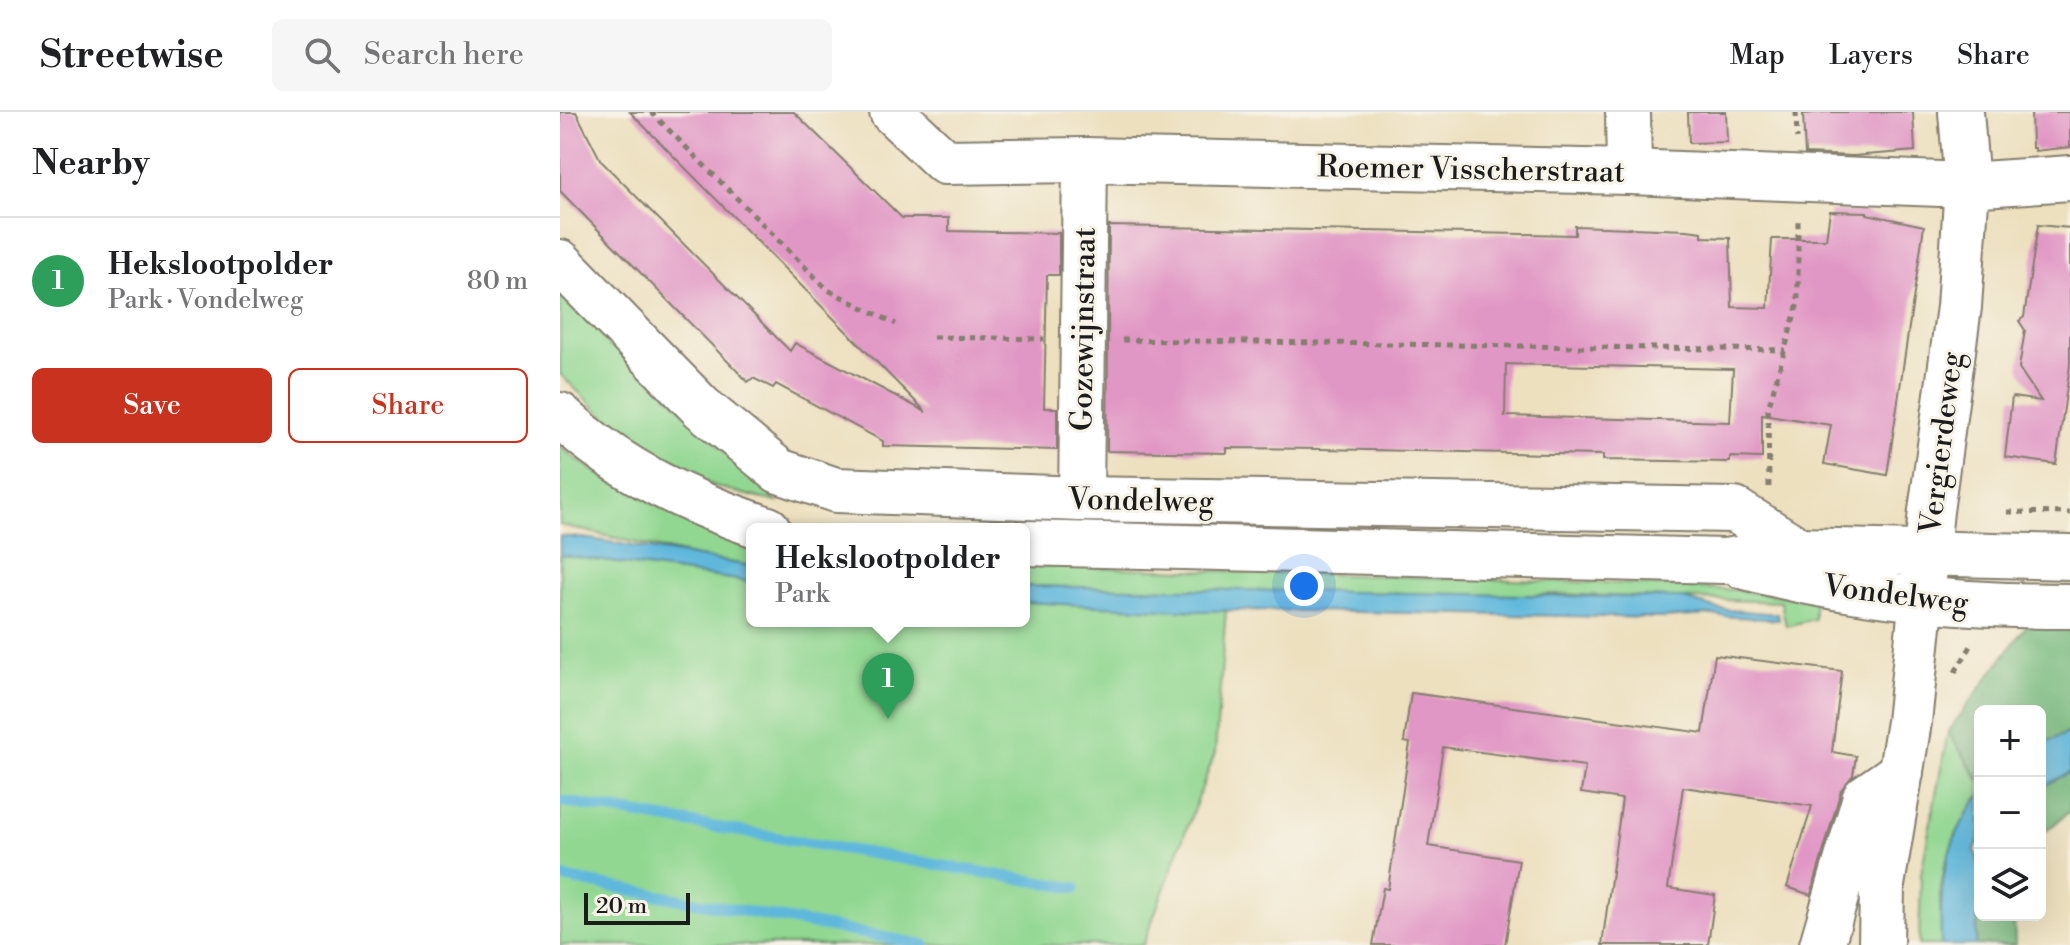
<!DOCTYPE html>
<meta charset="utf-8">
<style>
:root{--surface:#fff;--page:#f6f6f6;--text:#202124;--muted:#757577;--line:#e0e0e0;--accent:#c8321e}
body{margin:0;font-family:"Libre Bodoni",serif;background:var(--page);color:var(--text)}
.controls{position:absolute;right:24px;bottom:24px;display:grid;overflow:hidden;border-radius:12px;box-shadow:0 8px 32px #0002}
.controls button{width:72px;height:72px;display:grid;place-items:center;padding:0;border:0;border-bottom:2px solid var(--line);background:var(--surface);color:var(--text);font:40px sans-serif}
.scale{position:absolute;left:24px;bottom:20px;width:106px;box-sizing:border-box;padding-left:8px;border:4px solid #1c1c1c;border-top:0;font-size:22px;line-height:28px;white-space:nowrap;color:#1c1c1c;-webkit-text-stroke:6px #f7f3e8;paint-order:stroke}
.you{position:absolute;left:744px;top:474px;width:28px;height:28px;margin:-20px;border:6px solid #fff;border-radius:50%;background:#1a73e8;box-shadow:0 0 0 12px #1a73e833}
.badge{display:grid;place-items:center;width:52px;height:52px;border-radius:50%;background:var(--accent);color:#fff;font-size:26px;font-weight:700}
.pin{position:absolute;translate:-50% -66px;filter:drop-shadow(0 2px 4px #0008)}
.pin::after{content:'';position:absolute;top:42px;width:28px;height:24px;background:inherit;clip-path:polygon(0 0,100% 0,50% 100%)}
.popup{position:absolute;left:186px;top:411px;width:284px;height:104px;box-sizing:border-box;display:grid;place-content:center;border-radius:12px;background:var(--surface);filter:drop-shadow(0 2px 6px #0005);font-size:26px;white-space:nowrap;color:var(--muted)}
.popup b{font-size:30px;color:var(--text)}
.popup::after{content:'';position:absolute;left:50%;top:100%;margin-left:-16px;border:16px solid transparent;border-top-color:var(--surface)}
.list{margin:0;padding:0;list-style:none}
h2{display:flex;justify-content:space-between;align-items:center;height:104px;margin:0;padding:0 32px;font-size:34px}
h2 small{font-size:26px;font-weight:400;color:var(--muted)}
.list li{display:grid;grid-template-columns:52px 1fr auto;gap:24px;align-items:center;box-sizing:border-box;height:128px;padding:0 32px;border-top:2px solid var(--line)}
.list b{display:block;font-size:30px;white-space:nowrap}
.list p{margin:0;font-size:26px;white-space:nowrap;color:var(--muted)}
.list em{font-size:26px;font-style:normal;color:var(--muted)}
.actions{display:flex;gap:16px;padding:24px 32px}
.actions a{flex:1;padding:18px 0;border:2px solid var(--accent);border-radius:12px;text-align:center;font-size:28px;color:var(--accent)}
.actions .main{background:var(--accent);color:#fff}
.icon{flex:none;width:44px;height:44px;fill:none;stroke:currentColor;stroke-width:2;stroke-linecap:round;stroke-linejoin:round}
.map{position:relative;flex:none;width:1510px;height:833px;overflow:hidden}
header{display:flex;align-items:center;gap:48px;box-sizing:border-box;height:112px;padding:0 40px;background:var(--surface);border-bottom:2px solid var(--line)}
header strong{font-size:38px}
nav{display:flex;gap:44px;margin-inline-start:auto;font-size:28px}
.search{width:560px;height:72px;background:var(--page);display:flex;align-items:center;gap:20px;box-sizing:border-box;padding:0 28px;border-radius:12px;color:var(--muted);font-size:30px}
main{display:flex}
aside{flex:1;background:var(--surface)}
.map>svg:first-child{display:block}
.green{fill:#91d791;stroke:#567a56;stroke-width:2}
.forest{fill:#74b87b;stroke:#486a4c;stroke-width:2}
.water{fill:#5fb7dc;stroke:#3e6a7c;stroke-width:2}
.lines{fill:none;stroke-linecap:round;stroke-linejoin:round}
.stream{stroke:#5fb7dc;stroke-width:11}
.building{fill:#e197c5;fill-rule:evenodd}
.minor-casing{stroke:#847e6e;stroke-width:48}
.major-casing{stroke:#847e6e;stroke-width:48}
.path{stroke:#847e6e;stroke-width:5;stroke-dasharray:6 6;stroke-linecap:butt}
.minor{stroke:#fff;stroke-width:44}
.major{stroke:#fff;stroke-width:44}
.labels{text-anchor:middle;stroke-width:6;stroke-linejoin:round;paint-order:stroke}
.street-label{font-size:30px;fill:#1c1c1c;stroke:#f7f3e8}
</style>
<header>
<strong>Streetwise</strong>
<div class="search"><svg class="icon" aria-label="search" viewBox="0 0 24 24"><circle cx="10" cy="10" r="6"/><path d="M15 15l6 6"/></svg>Search here</div>
<nav><a>Map</a><a>Layers</a><a>Share</a></nav>
</header>
<main>
<aside>
<h2>Nearby<small></small></h2>
<ul class="list">
<li><span class="badge" style="background:#2e9e5b">1</span><div><b>Hekslootpolder</b><p>Park · Vondelweg</p></div><em>80 m</em></li>
</ul>
<div class="actions"><a class="main">Save</a><a>Share</a></div>
</aside>
<div class="map">
<svg width="1510" height="833" viewBox="0 0 1510 833">
<rect width="100%" height="100%" fill="#f7f3e8"/>
<filter id="ink" filterUnits="userSpaceOnUse"><feTurbulence type="fractalNoise" baseFrequency=".0125" numOctaves="2"/><feDisplacementMap in="SourceGraphic" scale="16" xChannelSelector="R" yChannelSelector="G"/><feConvolveMatrix kernelMatrix="1 2 1 2 8 2 1 2 1" color-interpolation-filters="sRGB"/></filter>
<filter id="wash" filterUnits="userSpaceOnUse"><feTurbulence type="fractalNoise" baseFrequency=".006" numOctaves="4" result="noise"/><feDisplacementMap in="SourceGraphic" scale="32" xChannelSelector="R" yChannelSelector="G"/><feGaussianBlur stdDeviation="1.8" result="paint"/><feColorMatrix in="noise" values="0 0 0 0 0 0 0 0 0 0 0 0 0 0 0 0 0 1.4 0 .05"/><feComposite in="paint" operator="in"/></filter>
<g filter="url(#wash)">
<rect width="100%" height="100%" fill="#ede0bf"/>
<g class="green">
<path d="M0,177L217,390C184,383 152,375 121,361C83,343 31,292 0,262Z"/>
<path d="M0,334C43,374 136,403 192,426V454L137,445L0,413Z"/>
<path d="M0,433L192,459V509H464V483L666,498L655,641L583,833H0Z"/>
<path d="M464,453L1049,471L1175,478L1254,488V507L1226,514L1221,490L995,482L939,484L464,474Z"/>
<path d="M1388,620L1420,669V683L1407,702L1394,727L1385,753L1380,781L1381,833H1359L1361,761Z"/>
</g>
<g class="forest">
<path d="M1472,506L1510,507V620L1480,633V599H1420V669L1388,620Z"/>
<path d="M1510,660V699L1480,724V676Z"/>
<path d="M1420,776V803H1454L1455,833H1416Z"/>
</g>
<g class="water">
<path d="M0,424L31,427L192,454V470L0,443Z"/>
<path d="M464,474L1121,486L1158,497L1217,502L1219,508L1148,503L1102,506L694,498L639,499L464,490Z"/>
<path d="M1510,620V660L1480,676V633Z"/>
<path d="M1420,683V728L1415,738L1420,754L1416,833H1381C1380,771 1382,735 1420,683Z"/>
</g>
<g class="lines">
<g class="stream">
<path d="M0,689L515,776"/>
<path d="M0,765L365,833"/>
</g>
</g>
<g id="blocks">
<g class="building">
<path d="M0,0H16L41,49L230,239L235,231L366,300L70,0H234L342,106H389V119L499,121V163H487L484,296H497V338L323,334V329L216,272L213,276L193,266L188,270L0,79Z"/>
<path d="M1128,0H1166L1167,30L1129,31Z"/>
<path d="M1265,0H1353L1355,39L1293,44L1245,42L1243,2Z"/>
<path d="M1471,0H1510V35L1475,39V36H1472Z"/>
<path d="M1270,99L1307,100V102L1364,114L1327,363L1264,352L1271,313L1202,302V346L1170,345V350L1043,348V343L761,337L667,336V341L547,339L549,114L1015,123V114L1127,118L1142,120V125L1170,126L1172,195L1208,196L1212,127H1266ZM946,252L1173,257L1170,310L945,304Z"/>
<path d="M1478,113L1510,116V253L1496,352L1445,345L1452,285L1481,289L1459,256L1465,218L1459,209L1464,205Z"/>
<path d="M1155,543L1282,559L1272,640L1296,644L1293,663L1281,678L1251,783L1227,775L1252,694L1123,675L1108,776L1155,783L1148,833H1042L1062,687L1021,681L1025,654L883,635L868,734L959,748L945,833H813L823,776L828,777L850,631L844,630L851,581L1143,621Z"/>
</g>
</g>
</g>
<g filter="url(#ink)">
<use href="#blocks" fill-opacity="0" stroke="#847e6e" stroke-width="2"/>
<g class="lines">
<defs>
<g id="minor">
<path d="M332,0L385,50L525,48L1069,60L1407,73L1510,66"/>
<path d="M1068,0L1069,60"/>
<path d="M0,150L141,295L219,359L276,378L521,387L1175,398L1239,438"/>
<path d="M521,387L525,48"/>
<path d="M1262,833L1305,685L1341,660"/>
<path d="M1321,833L1322,773L1349,610L1371,399L1399,195L1407,73L1401,0"/>
</g>
<g id="major">
<path d="M0,303C61,360 130,391 208,417"/>
<path d="M464,431L1164,449L1239,438L1510,445"/>
<path d="M1182,454C1291,484 1397,494 1510,494"/>
</g>
</defs>
<use href="#minor" class="minor-casing"/>
<use href="#major" class="major-casing"/>
<g class="path">
<path d="M91,0L268,178L336,212"/>
<path d="M1236,0L1237,27"/>
<path d="M373,225L484,227"/>
<path d="M562,228L1225,238"/>
<path d="M1209,375L1208,297L1238,191V105"/>
<path d="M1447,400L1510,401"/>
<path d="M1395,560L1413,531"/>
</g>
<use href="#minor" class="minor"/>
<use href="#major" class="major"/>
</g>
</g>
<g class="labels">
<g class="street-label">
<text transform="translate(911 57) rotate(1)" y="10">Roemer Visscherstraat</text>
<text transform="translate(523 217) rotate(-89)" y="10">Gozewijnstraat</text>
<text transform="translate(1381 331) rotate(-83)" y="10">Vergierdeweg</text>
<text transform="translate(581 388) rotate(1)" y="10">Vondelweg</text>
<text transform="translate(1336 482) rotate(7)" y="10">Vondelweg</text>
</g>
</g>
</svg>
<div class="controls">
<button>+</button>
<button>−</button>
<button><svg class="icon" aria-label="layers" viewBox="0 0 24 24"><path d="M12 4l9 5-9 5-9-5zM3 14l9 5 9-5"/></svg></button>
</div>
<div class="scale">20 m</div>
<div class="you"></div>
<div class="pin badge" style="left:328px;top:607px;background:#2e9e5b">1</div>
<div class="popup"><b>Hekslootpolder</b>Park</div>
</div>
</main>
